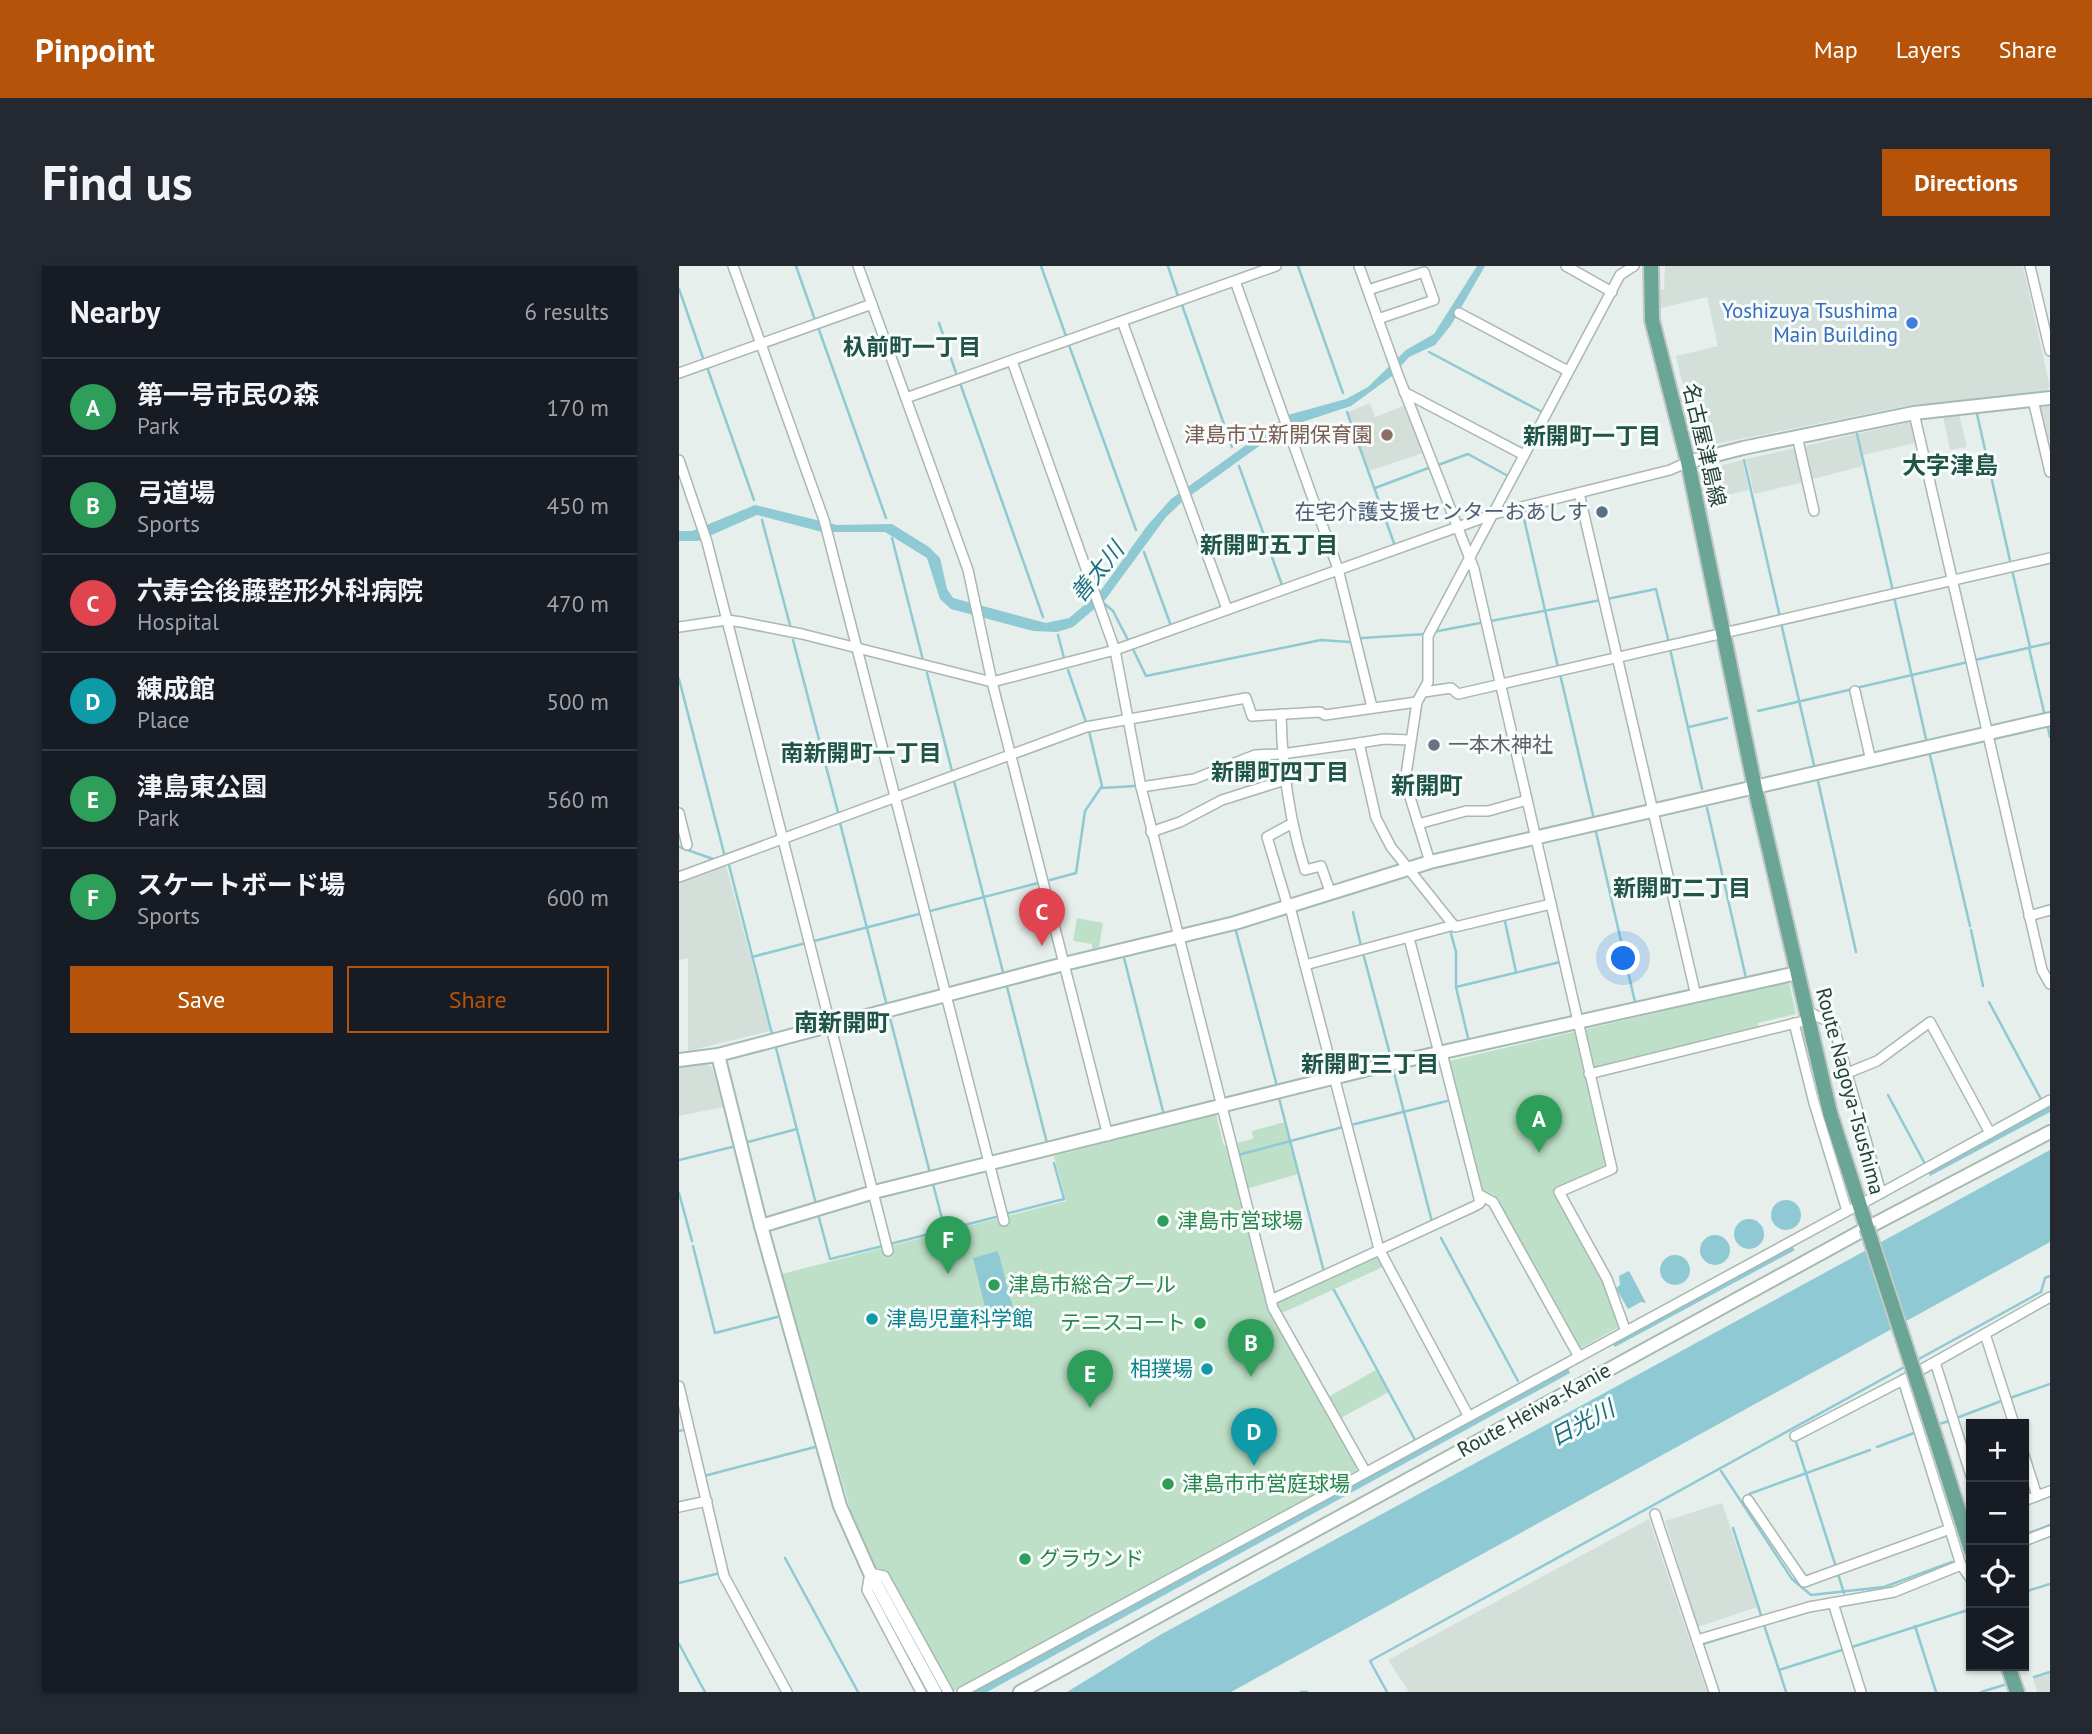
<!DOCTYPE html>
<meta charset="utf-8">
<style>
:root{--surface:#171b24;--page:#242831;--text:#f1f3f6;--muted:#9ea1a6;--line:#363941;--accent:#b45309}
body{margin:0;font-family:"PT Sans","Noto Sans JP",sans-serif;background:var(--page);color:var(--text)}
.controls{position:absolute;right:21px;bottom:21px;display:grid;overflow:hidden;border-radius:0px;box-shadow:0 2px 5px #0004}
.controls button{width:63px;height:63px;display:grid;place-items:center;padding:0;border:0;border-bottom:2px solid var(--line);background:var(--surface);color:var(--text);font:35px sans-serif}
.you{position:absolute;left:945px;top:693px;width:24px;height:24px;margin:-18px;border:5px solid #fff;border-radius:50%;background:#1a73e8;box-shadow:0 0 0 10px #1a73e833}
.badge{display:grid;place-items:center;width:46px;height:46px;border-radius:50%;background:var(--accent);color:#fff;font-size:23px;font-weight:700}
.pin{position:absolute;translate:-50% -58px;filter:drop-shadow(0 2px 4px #0008)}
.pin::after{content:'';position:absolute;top:37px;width:24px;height:21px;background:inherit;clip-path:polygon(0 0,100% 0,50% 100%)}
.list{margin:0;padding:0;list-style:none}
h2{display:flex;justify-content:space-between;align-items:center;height:91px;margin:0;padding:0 28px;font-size:30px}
h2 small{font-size:23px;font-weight:400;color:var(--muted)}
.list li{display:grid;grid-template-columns:46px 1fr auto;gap:21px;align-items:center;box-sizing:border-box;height:98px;padding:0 28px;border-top:2px solid var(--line)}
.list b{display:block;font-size:26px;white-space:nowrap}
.list p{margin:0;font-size:23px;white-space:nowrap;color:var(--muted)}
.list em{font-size:23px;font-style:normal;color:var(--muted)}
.actions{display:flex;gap:14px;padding:21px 28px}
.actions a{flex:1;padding:16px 0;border:2px solid var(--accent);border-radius:0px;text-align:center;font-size:24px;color:var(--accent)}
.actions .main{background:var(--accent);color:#fff}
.icon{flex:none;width:38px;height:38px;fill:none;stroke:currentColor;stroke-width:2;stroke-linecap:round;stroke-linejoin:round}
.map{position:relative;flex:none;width:1371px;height:1426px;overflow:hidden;border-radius:0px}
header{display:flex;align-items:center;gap:42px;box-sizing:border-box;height:98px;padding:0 35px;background:var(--accent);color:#fff}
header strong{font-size:33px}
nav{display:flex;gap:38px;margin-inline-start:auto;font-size:24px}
.intro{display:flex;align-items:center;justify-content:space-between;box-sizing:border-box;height:168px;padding:0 42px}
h1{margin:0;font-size:49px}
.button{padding:18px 32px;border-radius:0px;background:var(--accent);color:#fff;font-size:24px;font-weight:700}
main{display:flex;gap:42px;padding:0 42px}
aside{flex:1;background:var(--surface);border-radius:0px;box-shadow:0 2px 5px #0004}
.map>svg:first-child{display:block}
.built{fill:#d4dfda}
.green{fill:#bfe0c8}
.water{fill:#8ec9d4}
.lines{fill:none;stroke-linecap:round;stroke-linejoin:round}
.stream{stroke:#8ec9d4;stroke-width:2.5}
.street-casing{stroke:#a8b8b2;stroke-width:12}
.secondary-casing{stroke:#a4bbb3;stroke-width:16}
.primary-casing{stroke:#c2cac8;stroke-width:18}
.street{stroke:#fff;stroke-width:9}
.secondary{stroke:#fff;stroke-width:12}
.primary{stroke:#6aa596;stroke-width:14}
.primary-bridge-casing{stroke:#c2cac8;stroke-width:18;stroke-linecap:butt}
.primary-bridge{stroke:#6aa596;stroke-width:14}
.shop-dot{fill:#3f7fe0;stroke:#f7fbf9;stroke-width:2.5}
.education-dot{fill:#8d6e63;stroke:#f7fbf9;stroke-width:2.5}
.service-dot{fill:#5c6f8a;stroke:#f7fbf9;stroke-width:2.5}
.worship-dot{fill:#6b7280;stroke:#f7fbf9;stroke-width:2.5}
.leisure-dot{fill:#2e9e5b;stroke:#f7fbf9;stroke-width:2.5}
.culture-dot{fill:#0f9aa8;stroke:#f7fbf9;stroke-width:2.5}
.labels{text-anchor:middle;stroke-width:6;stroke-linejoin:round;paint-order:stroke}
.shop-label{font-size:21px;fill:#366cbe;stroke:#f7fbf9;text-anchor:end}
.education-label{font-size:21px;fill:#785e54;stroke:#f7fbf9;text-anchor:end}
.street-label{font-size:21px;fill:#24423a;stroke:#f7fbf9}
.service-label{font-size:21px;fill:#4e5e75;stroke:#f7fbf9;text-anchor:end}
.worship-label{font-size:21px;fill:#5b616d;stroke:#f7fbf9;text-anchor:start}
.leisure-label{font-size:21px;fill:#27864d;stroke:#f7fbf9;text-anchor:start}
.culture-label{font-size:21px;fill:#0d838f;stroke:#f7fbf9;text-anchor:start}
.neighbourhood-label{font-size:23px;font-weight:bold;fill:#1f5548;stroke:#f7fbf9}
.water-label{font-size:23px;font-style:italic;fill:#1c6f80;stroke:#f7fbf9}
.quarter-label{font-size:24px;font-weight:bold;fill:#1f5548;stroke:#f7fbf9}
</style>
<header>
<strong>Pinpoint</strong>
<nav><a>Map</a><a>Layers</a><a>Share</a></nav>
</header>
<div class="intro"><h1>Find us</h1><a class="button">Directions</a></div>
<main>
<aside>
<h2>Nearby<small>6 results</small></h2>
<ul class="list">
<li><span class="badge" style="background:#2e9e5b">A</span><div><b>第一号市民の森</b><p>Park</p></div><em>170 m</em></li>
<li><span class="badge" style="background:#2e9e5b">B</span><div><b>弓道場</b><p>Sports</p></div><em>450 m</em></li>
<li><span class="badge" style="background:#e0444e">C</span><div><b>六寿会後藤整形外科病院</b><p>Hospital</p></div><em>470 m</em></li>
<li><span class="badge" style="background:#0f9aa8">D</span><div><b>練成館</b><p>Place</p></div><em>500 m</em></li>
<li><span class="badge" style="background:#2e9e5b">E</span><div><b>津島東公園</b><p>Park</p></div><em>560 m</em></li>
<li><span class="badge" style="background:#2e9e5b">F</span><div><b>スケートボード場</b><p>Sports</p></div><em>600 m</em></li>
</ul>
<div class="actions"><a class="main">Save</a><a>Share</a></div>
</aside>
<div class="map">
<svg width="1371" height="1426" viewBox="0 0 1371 1426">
<rect width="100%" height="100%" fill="#e6efeb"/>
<g class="built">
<path d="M986,0H1344L1371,121L1365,126L1345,129L1233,139L1021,181L1012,175L1008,161L1013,160L997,90L1039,80L1028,31L978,43L974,26L985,23Z"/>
<path d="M691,137L696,151L727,139L747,186L690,205L669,146Z"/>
<path d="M1371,140V174L1366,175L1358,142Z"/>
<path d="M1280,148L1288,181L1271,184L1264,150Z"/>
<path d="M1231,156L1235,158L1239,176L1184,189L1178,168Z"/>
<path d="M1177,168L1184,200L1130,214L1122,181Z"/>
<path d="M1117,182L1126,216L1075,228L1067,193Z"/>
<path d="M1063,194L1070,224L1028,234L1024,217L1032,202Z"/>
<path d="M47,599L91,765L9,785V692L0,694V616Z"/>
<path d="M26,797L33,801L44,841L0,850V801Z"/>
<path d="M1043,1237L1078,1341L1019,1361L986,1255Z"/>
<path d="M970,1253L1028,1426H730L709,1394Z"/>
<path d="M1371,1407V1426H1358L1354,1412Z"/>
</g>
<g class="green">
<path d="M398,652L424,657L420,681L413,683V678L394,675Z"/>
<path d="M1110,716L1117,748L1079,757L1080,764L907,804L929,901L876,924L921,1005L942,1060L902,1082L899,1080L815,929L803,924L770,795Z"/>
<path d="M537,848L545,880L574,873L573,865L606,856L619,908L561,925L597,1035L699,987L706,1000L603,1047L598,1053L637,1125L649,1131L697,1104L710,1126L654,1156L678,1200L677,1205L272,1426L208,1308L195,1300L174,1253L103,1008L387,935L375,890Z"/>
</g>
<g class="water">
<path d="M798,0H806L772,59L756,79L730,91L713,110L672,140L605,162L504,235L487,251L426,334L394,361L378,366L354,365L272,343L261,333L248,292L206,266H143L78,249L19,275H0V265H13L76,239L158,259L213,258L250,281L261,292L268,323L274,332L367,357L390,352L420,327L468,260L492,233L609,149L667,133L689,121L727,84L755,68Z"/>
<path d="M1371,839V846L1251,910L1249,905Z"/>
<path d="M1371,884V976L552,1426H388L481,1369Z"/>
<circle cx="1107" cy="949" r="15"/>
<circle cx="1070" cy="968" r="15"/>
<circle cx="1036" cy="984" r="15"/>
<path d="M1112,979L1116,984L936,1081L932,1076Z"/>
<path d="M319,985L335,1046L309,1053L294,992Z"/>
<circle cx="996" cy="1004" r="15"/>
<path d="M950,1005L967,1037L962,1036L949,1043L937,1022L941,1019L940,1010Z"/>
<path d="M888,1100L891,1107L308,1426H293Z"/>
</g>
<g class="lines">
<g class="stream">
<path d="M117,0L136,54"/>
<path d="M362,0L387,70"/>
<path d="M489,0L499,30"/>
<path d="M619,0L664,127"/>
<path d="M0,23L25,95"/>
<path d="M503,39L553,181"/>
<path d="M260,57L277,107"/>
<path d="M139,61L207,252"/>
<path d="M390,79L457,264"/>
<path d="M750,86L863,146"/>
<path d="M28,101L75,234"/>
<path d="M281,117L364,351"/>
<path d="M668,146L716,280"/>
<path d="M1298,148L1332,299"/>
<path d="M1178,168L1214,325"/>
<path d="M1065,194L1101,351"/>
<path d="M759,199L789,188L829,210"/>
<path d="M560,200L603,319"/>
<path d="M696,222L752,201"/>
<path d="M843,244L879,401"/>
<path d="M83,254L111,359"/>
<path d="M213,272L244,394"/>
<path d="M465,286L492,360"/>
<path d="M1333,304L1351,381"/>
<path d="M1215,331L1247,473"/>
<path d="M928,333L977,323L990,377"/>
<path d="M421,334L434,345L449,374"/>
<path d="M1102,357L1135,499"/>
<path d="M754,366L922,334"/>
<path d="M379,369L385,392"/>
<path d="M114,374L160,550"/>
<path d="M453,381L467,410L642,374L670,376L683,372L747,368"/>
<path d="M1350,382L1365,446"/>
<path d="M991,383L1023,523"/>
<path d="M1296,394L1371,377"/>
<path d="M389,404L407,456"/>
<path d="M248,407L273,505"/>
<path d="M881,408L914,549"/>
<path d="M0,413L46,591"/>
<path d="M1177,422L1289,396"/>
<path d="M1079,445L1174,423"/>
<path d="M1010,461L1048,452"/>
<path d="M1369,462L1371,471"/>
<path d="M1251,489L1291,660"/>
<path d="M275,515L324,706"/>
<path d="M1139,515L1177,686"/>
<path d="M422,522L456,520"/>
<path d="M1028,542L1067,712"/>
<path d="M161,557L207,736"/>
<path d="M917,566L956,736"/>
<path d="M0,581L34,593"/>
<path d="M50,599L94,772"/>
<path d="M371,614L397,607L406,545L423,520L410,465"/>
<path d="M251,645L359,617"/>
<path d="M674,646L682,680"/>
<path d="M825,651L837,706"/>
<path d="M771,664L777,686V721L790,776"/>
<path d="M1292,664L1304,720"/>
<path d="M557,665L598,820"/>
<path d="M135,675L240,648"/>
<path d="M684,687L712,792"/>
<path d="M73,691L127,677"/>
<path d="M445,692L485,849"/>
<path d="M328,721L368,877"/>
<path d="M777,721L881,696"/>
<path d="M1310,736L1363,835"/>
<path d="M211,752L251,907"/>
<path d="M96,778L137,938"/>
<path d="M714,803L753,956"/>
<path d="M1209,829L1246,898"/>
<path d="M600,832L645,1006"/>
<path d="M672,859L768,835"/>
<path d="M69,876L118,863"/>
<path d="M559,889L664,861"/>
<path d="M0,894L53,881"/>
<path d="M254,918L266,964"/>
<path d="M0,927L13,975"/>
<path d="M139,948L151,993L204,980"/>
<path d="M326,948L385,933L375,897"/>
<path d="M762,972L839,1115"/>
<path d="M211,978L321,950"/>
<path d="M14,980L36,1067L98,1051"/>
<path d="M655,1024L736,1174"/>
<path d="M1238,1094L1362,1026L1366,1012L1371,1010"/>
<path d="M1331,1132L1371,1118"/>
<path d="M1280,1151L1325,1134"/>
<path d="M1257,1159L1270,1155"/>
<path d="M0,1165L8,1163"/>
<path d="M1116,1173L1157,1301"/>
<path d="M1198,1181L1235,1167"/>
<path d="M1042,1205L1113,1313L1132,1329L1205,1321L1273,1296"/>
<path d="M25,1210L136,1181"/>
<path d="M1070,1228L1191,1184"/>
<path d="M1054,1262L1082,1349"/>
<path d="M1345,1269L1371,1259"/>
<path d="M106,1292L179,1426"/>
<path d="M1159,1308L1165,1327"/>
<path d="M0,1317L41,1307"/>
<path d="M1345,1326L1371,1318"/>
<path d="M1085,1359L1100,1404L1163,1384"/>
<path d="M1236,1360L1257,1426"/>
<path d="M0,1378L26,1426"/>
<path d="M1024,1378L1075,1362"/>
<path d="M1017,1380L1030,1426"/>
<path d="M1173,1381L1292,1343"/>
<path d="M1100,1404L1107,1426"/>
<path d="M1355,1411L1371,1406"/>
<path d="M622,1426H628"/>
<path d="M708,1426L691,1395L1229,1099"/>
<path d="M1302,1426L1325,1419"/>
</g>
<defs>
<g id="street">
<path d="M54,0L145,254L325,955"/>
<path d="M179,0L289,304L313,416L429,870"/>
<path d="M680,0L719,109L795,303L933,903L880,926L928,1013L946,1063"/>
<path d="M887,0L933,26"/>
<path d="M1351,0L1371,85"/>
<path d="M556,15L659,303L693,441"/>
<path d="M689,24L745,6L755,34L699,53"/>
<path d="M780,47L889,105"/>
<path d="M443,55L548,343"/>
<path d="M333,95L436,384L462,521L594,1042L686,1205"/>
<path d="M0,107L193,38"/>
<path d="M725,126L845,189"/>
<path d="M227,132L597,0"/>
<path d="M1354,134L1371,206"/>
<path d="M1235,147L1363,704L1371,718"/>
<path d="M1118,170L1135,245"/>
<path d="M0,194L28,276L209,985"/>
<path d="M900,227L1017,730"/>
<path d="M0,361L48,354L62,356L123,368L313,416L436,384L815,248L991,204L1009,196"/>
<path d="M1176,425L1192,495"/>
<path d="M745,426L772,422L779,428L1371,292"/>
<path d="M602,448C603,501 610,553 626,604L642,600L652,628"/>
<path d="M680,477L705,473L731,474"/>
<path d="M462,521L515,513L576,489L603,488L680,477L697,552L712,581L776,661L872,638"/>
<path d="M0,547L8,579"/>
<path d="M739,558L787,545H809L848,534"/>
<path d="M472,566L501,556L543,534L606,514"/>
<path d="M751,596L726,515L738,436L749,416V370L941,9L955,0"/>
<path d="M0,611L407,461L567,432L573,450L641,446L646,449L738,436"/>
<path d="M609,641L588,571L612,558"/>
<path d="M611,641L626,699"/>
<path d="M1350,650L1371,644"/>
<path d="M775,659L626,699L700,983L789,1149"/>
<path d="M730,672L760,787"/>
<path d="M1128,745L1154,758L1202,927"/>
<path d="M1115,757L1135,837L1168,945"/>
<path d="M763,787L799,928L814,936L899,1089"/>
<path d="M910,808L1129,754"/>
<path d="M1166,808L1198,795L1251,756L1311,867"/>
<path d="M1186,936L1371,834"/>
<path d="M592,1034L796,940L801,937L799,928"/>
<path d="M1306,1068L1335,1158"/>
<path d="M1256,1096L1292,1210"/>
<path d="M1224,1114L1282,1299L1292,1313"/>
<path d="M0,1120L45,1310L108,1426"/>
<path d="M1116,1170L1224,1114L1371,1031"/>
<path d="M1345,1189L1358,1230"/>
<path d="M1069,1234L1125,1316L1271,1263"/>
<path d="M1345,1235L1371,1225"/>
<path d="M0,1241L28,1235"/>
<path d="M976,1248L1035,1426"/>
<path d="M1345,1275L1371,1265"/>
<path d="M1154,1337L1182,1426"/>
<path d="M1018,1374L1130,1341L1215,1326L1282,1299"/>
<path d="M242,1426L188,1324L191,1307L205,1310L269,1426"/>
<path d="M283,1426L1172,943"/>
</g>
<g id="secondary">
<path d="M1009,196L1064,182L1235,147L1371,132"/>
<path d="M39,789L82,960L161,1240L191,1307L256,1426"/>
<path d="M0,794L39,789L385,698L556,657L751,596L1371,453"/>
<path d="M82,960L195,926L706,799L1118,707"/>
<path d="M341,1426L1188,962L1371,866"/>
</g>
<g id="primary">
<path d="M972,0L973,54L1009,196L1076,522L1151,847L1188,962"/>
<path d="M1254,1164L1292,1284"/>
<path d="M1329,1400L1338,1426"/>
</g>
</defs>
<use href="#street" class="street-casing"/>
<use href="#secondary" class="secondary-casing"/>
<use href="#primary" class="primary-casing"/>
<use href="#street" class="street"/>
<use href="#secondary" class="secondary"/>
<use href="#primary" class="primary"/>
<defs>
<path id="primary-bridge" d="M1188,962L1254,1164"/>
</defs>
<use href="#primary-bridge" class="primary-bridge-casing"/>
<use href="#primary-bridge" class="primary-bridge"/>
</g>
<circle class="shop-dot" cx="1233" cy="57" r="7"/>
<circle class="education-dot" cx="708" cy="169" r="7"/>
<circle class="service-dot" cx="923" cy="246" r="7"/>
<circle class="worship-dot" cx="755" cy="479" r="7"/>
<g class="leisure-dot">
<circle cx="484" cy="955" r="7"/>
<circle cx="315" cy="1019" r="7"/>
<circle cx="521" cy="1057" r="7"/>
<circle cx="489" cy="1218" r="7"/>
<circle cx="346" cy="1293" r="7"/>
</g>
<g class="culture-dot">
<circle cx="193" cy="1053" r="7"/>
<circle cx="528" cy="1103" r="7"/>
</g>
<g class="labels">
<g class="shop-label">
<text x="1219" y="52">Yoshizuya Tsushima<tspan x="1219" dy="24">Main Building</tspan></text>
</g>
<g class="education-label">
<text x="694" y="176">津島市立新開保育園</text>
</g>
<g class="street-label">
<text transform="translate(1025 179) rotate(77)" y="7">名古屋津島線</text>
<text transform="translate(1171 825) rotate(75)" y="7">Route Nagoya-Tsushima</text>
<text transform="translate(855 1144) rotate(-29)" y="7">Route Heiwa-Kanie</text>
</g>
<g class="service-label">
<text x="909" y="253">在宅介護支援センターおあしす</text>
</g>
<g class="worship-label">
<text x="769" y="486">一本木神社</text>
</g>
<g class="leisure-label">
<text x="498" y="962">津島市営球場</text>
<text x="329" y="1026">津島市総合プール</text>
<text x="507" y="1064" text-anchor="end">テニスコート</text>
<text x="503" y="1225">津島市市営庭球場</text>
<text x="360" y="1300">グラウンド</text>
</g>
<g class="culture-label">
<text x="207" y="1060">津島児童科学館</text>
<text x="514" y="1110" text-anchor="end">相撲場</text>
</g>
<g class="neighbourhood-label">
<text x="233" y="89">杁前町一丁目</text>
<text x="913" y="178">新開町一丁目</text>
<text x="590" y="287">新開町五丁目</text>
<text x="182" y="495">南新開町一丁目</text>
<text x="601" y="514">新開町四丁目</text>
<text x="1003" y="630">新開町二丁目</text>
<text x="691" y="806">新開町三丁目</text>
</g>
<g class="water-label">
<text transform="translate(418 306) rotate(-51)" y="8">善太川</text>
<text transform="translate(903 1157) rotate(-28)" y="8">日光川</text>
</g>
<g class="quarter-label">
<text x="1271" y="208">大字津島</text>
<text x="748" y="528">新開町</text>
<text x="163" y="765">南新開町</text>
</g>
</g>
</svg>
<div class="controls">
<button>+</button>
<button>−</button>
<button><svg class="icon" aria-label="locate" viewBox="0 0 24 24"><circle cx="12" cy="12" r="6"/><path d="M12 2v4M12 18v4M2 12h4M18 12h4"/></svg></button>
<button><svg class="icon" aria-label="layers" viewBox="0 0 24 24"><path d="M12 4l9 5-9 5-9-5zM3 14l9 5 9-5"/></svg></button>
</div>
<div class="you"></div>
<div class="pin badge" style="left:860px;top:887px;background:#2e9e5b">A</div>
<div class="pin badge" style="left:572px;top:1111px;background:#2e9e5b">B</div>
<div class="pin badge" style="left:363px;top:680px;background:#e0444e">C</div>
<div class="pin badge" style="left:575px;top:1200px;background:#0f9aa8">D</div>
<div class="pin badge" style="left:411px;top:1142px;background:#2e9e5b">E</div>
<div class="pin badge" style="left:269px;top:1008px;background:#2e9e5b">F</div>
</div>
</main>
